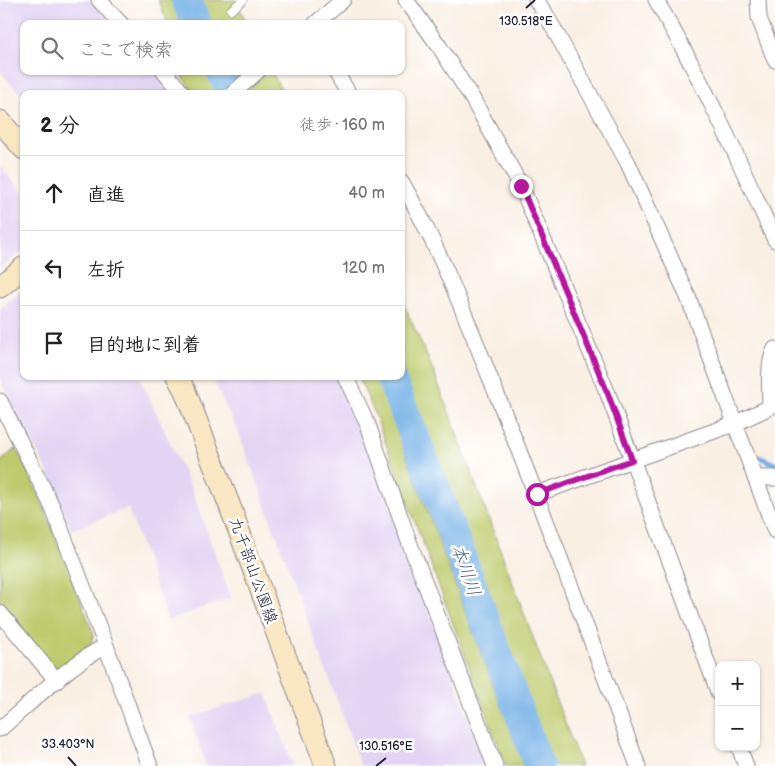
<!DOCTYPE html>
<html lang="ja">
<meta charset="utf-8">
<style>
:root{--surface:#fff;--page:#f2f2f2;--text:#202124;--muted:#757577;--line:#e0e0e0}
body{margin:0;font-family:"Balsamiq Sans","Klee One",sans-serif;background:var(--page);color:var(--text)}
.controls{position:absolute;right:15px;bottom:15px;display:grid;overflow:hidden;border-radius:10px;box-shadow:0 1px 4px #0004}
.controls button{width:45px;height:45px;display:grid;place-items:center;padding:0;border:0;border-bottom:1px solid var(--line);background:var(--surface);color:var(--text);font:25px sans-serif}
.stop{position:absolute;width:15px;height:15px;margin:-11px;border:4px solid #b5179e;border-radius:50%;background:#fff}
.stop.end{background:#b5179e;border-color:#fff;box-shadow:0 1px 5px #0008}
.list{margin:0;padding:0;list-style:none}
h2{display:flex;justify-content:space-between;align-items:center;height:65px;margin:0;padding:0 20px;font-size:21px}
h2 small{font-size:16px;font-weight:400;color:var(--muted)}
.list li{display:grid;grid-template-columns:32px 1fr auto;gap:15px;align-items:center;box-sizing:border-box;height:75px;padding:0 20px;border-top:1px solid var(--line)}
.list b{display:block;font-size:19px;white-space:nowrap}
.list em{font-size:16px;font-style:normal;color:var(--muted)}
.icon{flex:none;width:28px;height:28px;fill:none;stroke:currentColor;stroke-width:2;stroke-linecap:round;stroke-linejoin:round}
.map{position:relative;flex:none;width:775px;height:766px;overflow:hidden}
.search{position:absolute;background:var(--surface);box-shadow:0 1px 4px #0004;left:20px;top:20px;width:385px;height:55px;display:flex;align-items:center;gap:12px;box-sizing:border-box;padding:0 18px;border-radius:10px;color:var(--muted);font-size:19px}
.panel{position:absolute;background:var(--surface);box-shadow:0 1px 4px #0004;left:20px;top:90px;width:385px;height:290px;border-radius:10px}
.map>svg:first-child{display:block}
.built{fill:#e2d4f3}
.green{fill:#bdcb6d;stroke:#707654}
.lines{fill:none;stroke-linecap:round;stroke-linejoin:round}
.stream{stroke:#74b1e6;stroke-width:5}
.river{stroke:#74b1e6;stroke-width:30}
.lane-casing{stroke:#8e888f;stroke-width:9}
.street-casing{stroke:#8e888f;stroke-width:17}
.secondary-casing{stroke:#8e888f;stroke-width:23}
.lane{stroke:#fff;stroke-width:8}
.street{stroke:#fff;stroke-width:15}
.secondary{stroke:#fae7c3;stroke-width:21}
.route{stroke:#b5179e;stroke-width:6}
.ticks{fill:none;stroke:#22223b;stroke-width:2}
.labels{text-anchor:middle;stroke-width:5;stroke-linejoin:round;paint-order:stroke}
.street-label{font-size:16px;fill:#22223b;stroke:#fff}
.water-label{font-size:18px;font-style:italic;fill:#435b7f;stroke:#fff}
.ticks-label{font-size:12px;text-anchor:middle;fill:#22223b;stroke:#fff;stroke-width:5;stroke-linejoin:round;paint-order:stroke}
</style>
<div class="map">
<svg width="775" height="766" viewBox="0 0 775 766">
<rect width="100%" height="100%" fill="#fff"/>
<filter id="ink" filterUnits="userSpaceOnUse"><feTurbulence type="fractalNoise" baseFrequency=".02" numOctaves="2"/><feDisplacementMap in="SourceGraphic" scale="10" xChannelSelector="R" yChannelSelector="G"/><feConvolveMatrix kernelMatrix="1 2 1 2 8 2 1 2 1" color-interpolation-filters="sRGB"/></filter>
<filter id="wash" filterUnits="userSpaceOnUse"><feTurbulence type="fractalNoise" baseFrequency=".0096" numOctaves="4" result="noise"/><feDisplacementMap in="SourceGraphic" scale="20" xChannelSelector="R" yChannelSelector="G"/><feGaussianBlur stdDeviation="1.12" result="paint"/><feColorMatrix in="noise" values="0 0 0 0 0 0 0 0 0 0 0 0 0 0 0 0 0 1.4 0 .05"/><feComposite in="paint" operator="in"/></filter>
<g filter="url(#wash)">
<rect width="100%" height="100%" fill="#faefe3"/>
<g class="built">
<path d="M0,0H91L112,24H24V71H153L170,94H24V98L0,71Z"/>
<path d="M0,166L24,194V249L0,269Z"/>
<path d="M24,289V376H139L191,488L231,598L168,620L128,508L71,530L47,470L0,380V308Z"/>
<path d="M211,376H339L348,395L487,766H361L240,436Z"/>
<path d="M266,693L293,766H206L190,717Z"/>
</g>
<g class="green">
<path d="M158,0H172L184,24H166L167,21Z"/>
<path d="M199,0H236L247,24H212Z"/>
<path d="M178,71H207L221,94H195Z"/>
<path d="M236,71H271L284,94H249Z"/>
<path d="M401,298L432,367L581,766H548L399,376H401Z"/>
<path d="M358,376H376L524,766H506L374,412Z"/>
<path d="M16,448L40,498L94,634L91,643L61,668L54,667L0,603V462Z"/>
</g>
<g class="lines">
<path class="stream" d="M759,457L775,464"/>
<g class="river">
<path d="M186,0L197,24"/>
<path d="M221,71L234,94"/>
<path d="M390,376L442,505L539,766"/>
</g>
</g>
</g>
<g filter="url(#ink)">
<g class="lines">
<defs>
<path id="lane" d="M231,10L243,0"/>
<g id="street">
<path d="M99,0L121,24"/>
<path d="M406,0L439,46L472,98L521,186L608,394L719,694"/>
<path d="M536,0L545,13L628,163L688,297L775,531"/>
<path d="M656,0C701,77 738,158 775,240"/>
<path d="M758,0L759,18L775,60"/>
<path d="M315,24L343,0"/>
<path d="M164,71L183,94"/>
<path d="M335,71L349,94"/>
<path d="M232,94L258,71"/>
<path d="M401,181C440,248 468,323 497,395C546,518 592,642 638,766"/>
<path d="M345,376L368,425L408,539L495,766"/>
<path d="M0,401L52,506L106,646L150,766"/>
<path d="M770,407C770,391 767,363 775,349"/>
<path d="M755,478H775"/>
<path d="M537,494L734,424L770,407"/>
<path d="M0,613L57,681"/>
<path d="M0,729C32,702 69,664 106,646"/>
<path d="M739,747L746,766"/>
</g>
<g id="secondary">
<path d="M0,121L24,149"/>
<path d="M0,287L24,267"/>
<path d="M177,376L185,391L229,504L326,766"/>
</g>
</defs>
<use href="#lane" class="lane-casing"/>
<use href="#street" class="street-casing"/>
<use href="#secondary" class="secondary-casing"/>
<use href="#lane" class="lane"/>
<use href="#street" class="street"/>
<use href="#secondary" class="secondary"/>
</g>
</g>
<g class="lines" filter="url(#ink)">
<path class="route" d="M521,186L608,394L632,460L537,494"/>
</g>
<path class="ticks" d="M526,8L535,0M68,757L76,766M376,766L386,758"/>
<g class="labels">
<g class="street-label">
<text transform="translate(254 570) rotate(70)" y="6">九千部山公園線</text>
</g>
<g class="water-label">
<text transform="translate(466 570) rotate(70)" y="6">本川川</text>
</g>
</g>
<g class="ticks-label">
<text x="526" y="25">130.518°E</text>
<text x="68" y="748">33.403°N</text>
<text x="386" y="750">130.516°E</text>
</g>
</svg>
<div class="controls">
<button>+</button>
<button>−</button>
</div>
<div class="stop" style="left:537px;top:494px"></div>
<div class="stop end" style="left:521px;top:186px"></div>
<div class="search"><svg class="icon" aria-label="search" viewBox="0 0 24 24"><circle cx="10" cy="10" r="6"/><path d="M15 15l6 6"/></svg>ここで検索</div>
<section class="panel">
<h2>2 分<small>徒歩 · 160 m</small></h2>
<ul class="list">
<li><svg class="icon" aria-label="ahead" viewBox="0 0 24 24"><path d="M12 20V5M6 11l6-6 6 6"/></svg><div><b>直進</b></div><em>40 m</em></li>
<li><svg class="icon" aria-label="left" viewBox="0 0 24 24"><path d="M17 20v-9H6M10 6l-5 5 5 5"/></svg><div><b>左折</b></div><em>120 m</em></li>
<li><svg class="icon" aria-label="arrive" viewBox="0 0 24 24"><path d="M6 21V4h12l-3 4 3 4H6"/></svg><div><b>目的地に到着</b></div></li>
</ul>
</section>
</div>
